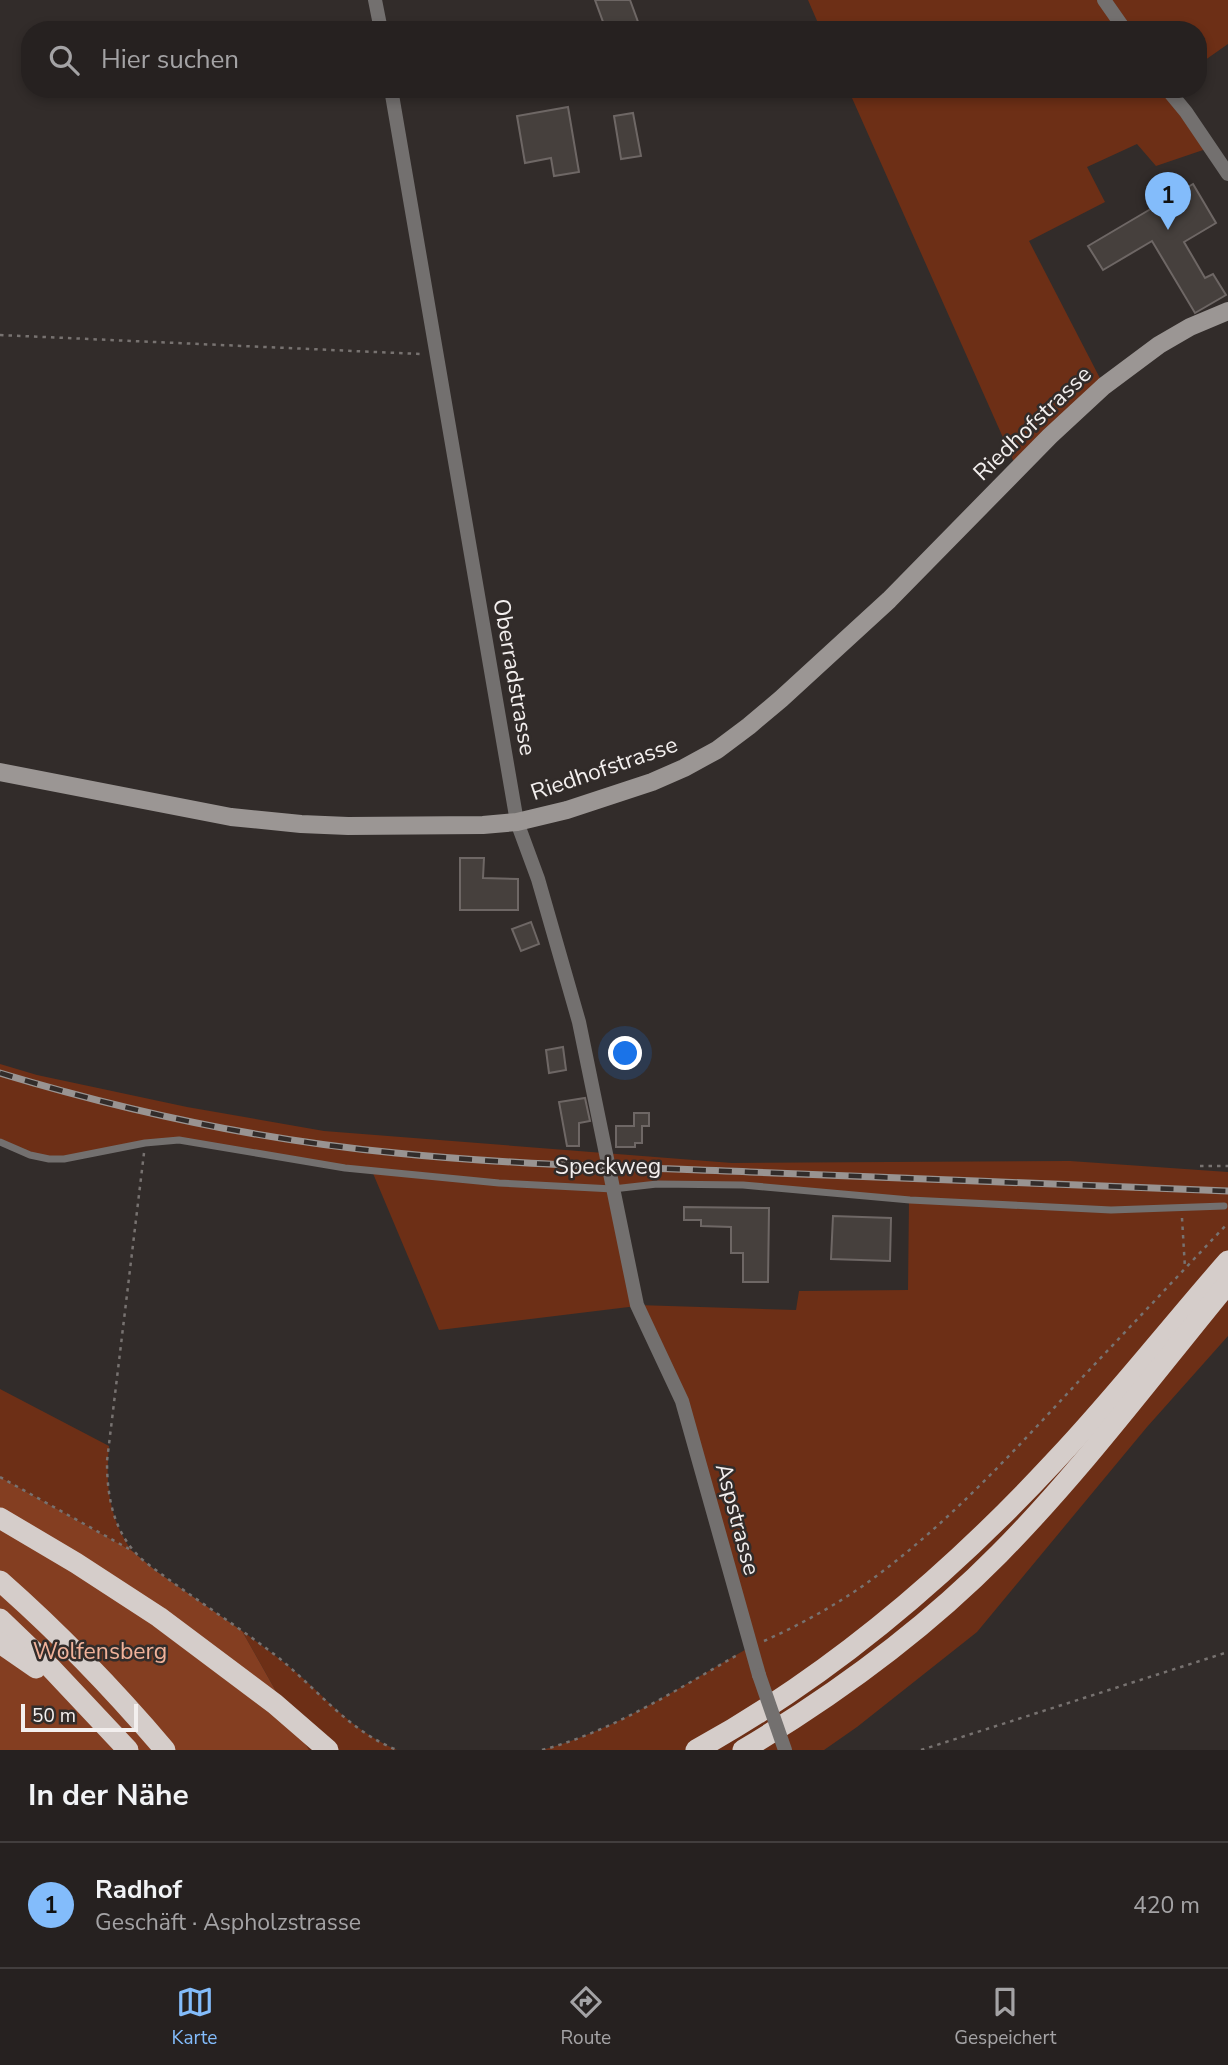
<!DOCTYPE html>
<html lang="de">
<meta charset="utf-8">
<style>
:root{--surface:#262120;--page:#322e2d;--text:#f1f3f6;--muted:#a4a3a5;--line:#423e3e;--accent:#83bcfb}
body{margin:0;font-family:"Nunito Sans",sans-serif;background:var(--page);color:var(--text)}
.scale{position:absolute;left:21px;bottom:18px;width:117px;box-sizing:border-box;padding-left:7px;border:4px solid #f3efee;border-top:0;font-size:19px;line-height:24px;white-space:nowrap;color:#f3efee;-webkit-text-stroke:5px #322c2a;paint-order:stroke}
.you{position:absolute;left:626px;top:1054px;width:24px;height:24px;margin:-18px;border:5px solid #fff;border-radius:50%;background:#1a73e8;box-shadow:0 0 0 10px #1a73e833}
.badge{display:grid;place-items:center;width:46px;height:46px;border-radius:50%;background:var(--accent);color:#111;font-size:23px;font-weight:700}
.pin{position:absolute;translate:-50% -58px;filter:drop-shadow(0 2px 4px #0008)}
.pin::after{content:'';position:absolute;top:37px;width:24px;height:21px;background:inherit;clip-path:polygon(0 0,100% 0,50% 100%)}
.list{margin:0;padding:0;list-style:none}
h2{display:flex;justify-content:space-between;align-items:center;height:91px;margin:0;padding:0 28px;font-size:30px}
h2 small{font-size:23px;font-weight:400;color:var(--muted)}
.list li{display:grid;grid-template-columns:46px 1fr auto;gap:21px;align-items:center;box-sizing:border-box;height:126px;padding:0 28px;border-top:2px solid var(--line)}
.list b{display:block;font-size:26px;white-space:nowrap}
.list p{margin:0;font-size:23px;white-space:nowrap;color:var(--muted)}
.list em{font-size:23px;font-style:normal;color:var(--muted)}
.icon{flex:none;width:38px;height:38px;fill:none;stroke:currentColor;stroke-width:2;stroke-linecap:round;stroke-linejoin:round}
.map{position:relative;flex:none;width:1228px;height:1750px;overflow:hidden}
.search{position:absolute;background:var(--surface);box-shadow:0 4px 10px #0003;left:21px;right:21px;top:21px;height:77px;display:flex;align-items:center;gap:18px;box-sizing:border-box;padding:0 24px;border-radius:28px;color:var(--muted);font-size:26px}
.sheet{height:217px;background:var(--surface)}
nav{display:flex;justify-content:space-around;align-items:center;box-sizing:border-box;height:98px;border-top:2px solid var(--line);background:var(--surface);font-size:19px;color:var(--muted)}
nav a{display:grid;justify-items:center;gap:4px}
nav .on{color:var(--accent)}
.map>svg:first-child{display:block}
.green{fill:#6d2f16;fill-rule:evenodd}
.forest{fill:#843e21}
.building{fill:#46403d;stroke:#6e6765;stroke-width:2}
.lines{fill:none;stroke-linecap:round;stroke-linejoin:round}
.path{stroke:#777270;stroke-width:2.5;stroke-dasharray:3.5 5;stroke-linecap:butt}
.lane{stroke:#73706f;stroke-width:7}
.street{stroke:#73706f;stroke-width:14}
.secondary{stroke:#9b9694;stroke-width:18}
.highway{stroke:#d5cdca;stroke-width:21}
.rail-casing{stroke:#999492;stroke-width:7}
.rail{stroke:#322c2a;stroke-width:4.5;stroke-dasharray:13;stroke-linecap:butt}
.street-bridge{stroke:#73706f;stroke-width:14}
.labels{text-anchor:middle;stroke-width:5;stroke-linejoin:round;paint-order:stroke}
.street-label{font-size:23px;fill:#f3efee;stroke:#322c2a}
.park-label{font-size:23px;fill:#f1b29a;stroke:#322c2a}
</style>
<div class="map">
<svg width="1228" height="1750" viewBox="0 0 1228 1750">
<rect width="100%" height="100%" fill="#322c2a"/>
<g class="green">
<path d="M808,0H1228V44L1198,65V30H821Z"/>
<path d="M848,89H1167L1209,148L1156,166L1137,144L1087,167L1105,202L1029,241L1104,386L1017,469Z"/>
<path d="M0,1064L37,1075L187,1107L324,1131L732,1163L1070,1161L1228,1172V1336L1147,1427L977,1632L857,1727L824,1750H542C617,1730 683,1685 750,1647L687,1416L637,1306L439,1330L372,1171L179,1140L49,1159L0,1142ZM657,1184L743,1185L909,1200L908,1290L799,1291L796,1310L637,1305L613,1189Z"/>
<path d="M0,1389L109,1446C105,1484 109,1519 132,1551L0,1477Z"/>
<path d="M242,1631C264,1647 286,1663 306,1681C336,1709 358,1733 397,1750H309Z"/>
</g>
<path class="forest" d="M0,1477L132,1551L156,1571L242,1631L309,1750H0Z"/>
<g class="building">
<path d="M595,0H630L641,30H606Z"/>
<path d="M568,107L579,172L554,176L551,158L525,163L517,116Z"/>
<path d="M633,113L641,156L621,159L614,116Z"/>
<path d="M1193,184L1216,223L1184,242L1205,278L1213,274L1226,295L1195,313L1152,241L1103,270L1088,246Z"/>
<path d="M460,858H484L483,878L518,879V910H460Z"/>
<path d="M531,922L539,944L521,951L512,929Z"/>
<path d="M563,1047L566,1070L549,1073L546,1050Z"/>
<path d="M585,1098L590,1121L579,1123V1146H567L559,1102Z"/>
<path d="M634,1113H649V1126H642V1143H635V1147H616V1126H634Z"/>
<path d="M684,1207L769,1208L768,1282H743V1253H731V1227L701,1226V1220H684Z"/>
<path d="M833,1216L891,1218L890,1261L831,1259Z"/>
</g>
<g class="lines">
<g class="path">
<path d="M0,335L420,354"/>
<path d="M144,1153L107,1461C107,1499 114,1535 144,1561C188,1595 235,1624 279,1658C318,1690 349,1731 397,1750"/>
<path d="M1200,1166H1228"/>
<path d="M1182,1218L1185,1268"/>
<path d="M0,1477L129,1549"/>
<path d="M764,1641C806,1622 847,1599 883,1571C953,1518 1018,1447 1078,1382C1128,1329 1178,1276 1228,1223"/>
<path d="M542,1750C613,1731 676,1690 739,1654"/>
<path d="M921,1750L1228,1652"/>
</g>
<path class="lane" d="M0,1142L30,1155L49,1159H64L145,1143L179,1140L345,1168L499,1183L613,1189L657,1184L743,1185L910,1200L1111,1210L1224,1206"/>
<g class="street">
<path d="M375,0L381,30"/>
<path d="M1104,0L1125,30"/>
<path d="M391,89L517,822L538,879L579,1022L637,1305L682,1401L759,1675"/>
<path d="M1167,89L1186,112L1228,174"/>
</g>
<path class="secondary" d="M0,772L231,817L301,824L348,826L483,825L517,822L567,810L652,782L684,768L717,750L749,726L781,699L889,600L1050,436L1104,386L1159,345L1190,327L1228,311"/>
<g class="highway">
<path d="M0,1518L76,1563L159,1617L275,1704L328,1750"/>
<path d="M0,1581C59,1633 114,1690 165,1750"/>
<path d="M0,1619L50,1667L128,1750"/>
<path d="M0,1643L36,1668"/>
<path d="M696,1750C832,1675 949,1575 1054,1462C1115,1398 1169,1328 1228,1261"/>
<path d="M743,1750C835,1695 924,1630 999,1554C1081,1471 1151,1377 1225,1287"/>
</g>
<defs>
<path id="rail" d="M0,1073C129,1112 261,1140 396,1153C513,1165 632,1167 750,1172C909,1178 1069,1185 1228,1191"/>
</defs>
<use href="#rail" class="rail-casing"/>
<use href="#rail" class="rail"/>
<path class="street-bridge" d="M759,1675L785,1750"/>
</g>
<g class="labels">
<g class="street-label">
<text transform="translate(1032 423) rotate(-44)" y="8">Riedhofstrasse</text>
<text transform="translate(515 677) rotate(80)" y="8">Oberradstrasse</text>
<text transform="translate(604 768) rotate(-19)" y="8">Riedhofstrasse</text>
<text x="608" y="1174">Speckweg</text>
<text transform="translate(738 1519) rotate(75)" y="8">Aspstrasse</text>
</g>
<g class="park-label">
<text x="100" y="1659">Wolfensberg</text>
</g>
</g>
</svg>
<div class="scale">50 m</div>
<div class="you"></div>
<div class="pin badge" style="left:1168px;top:230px">1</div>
<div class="search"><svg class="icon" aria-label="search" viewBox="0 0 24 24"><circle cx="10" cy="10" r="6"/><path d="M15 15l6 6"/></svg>Hier suchen</div>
</div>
<section class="sheet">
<h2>In der Nähe<small></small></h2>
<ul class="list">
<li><span class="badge">1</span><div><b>Radhof</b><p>Geschäft · Aspholzstrasse</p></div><em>420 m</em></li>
</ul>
</section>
<nav>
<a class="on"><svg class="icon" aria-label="map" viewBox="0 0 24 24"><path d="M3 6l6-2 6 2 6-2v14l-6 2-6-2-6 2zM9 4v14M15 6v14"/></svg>Karte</a>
<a><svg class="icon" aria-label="directions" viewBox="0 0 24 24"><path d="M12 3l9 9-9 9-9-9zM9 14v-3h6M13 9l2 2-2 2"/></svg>Route</a>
<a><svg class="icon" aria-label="saved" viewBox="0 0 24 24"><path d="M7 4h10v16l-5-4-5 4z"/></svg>Gespeichert</a>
</nav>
